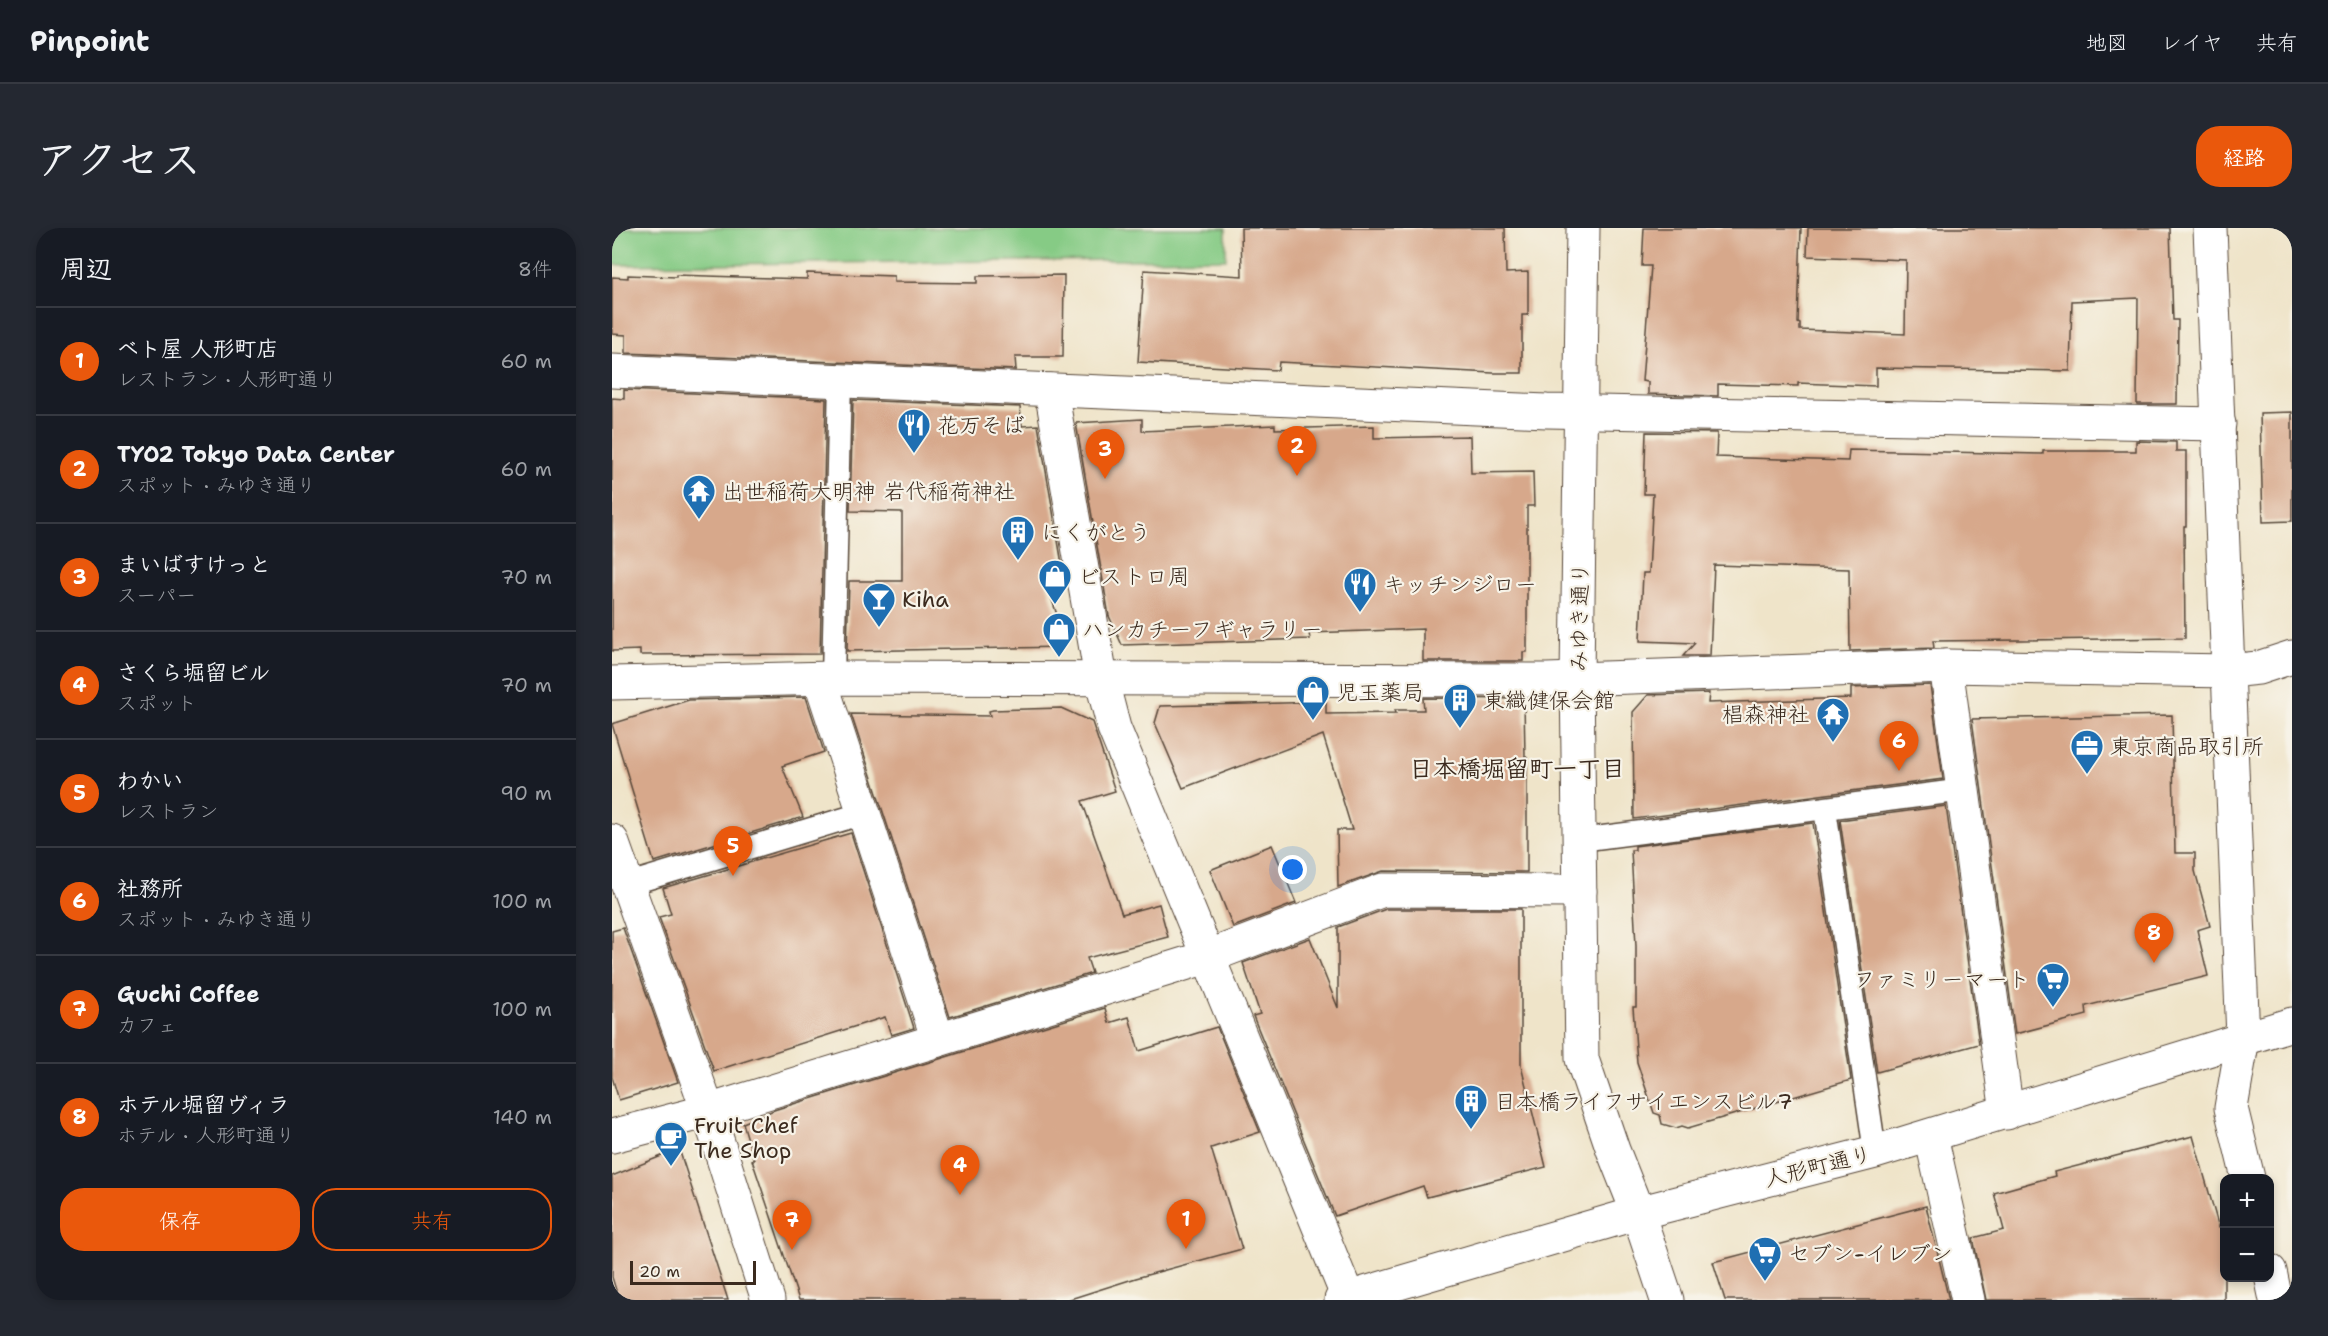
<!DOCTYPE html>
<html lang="ja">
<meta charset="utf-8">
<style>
:root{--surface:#171b24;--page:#242831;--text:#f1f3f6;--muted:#9ea1a6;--line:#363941;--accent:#ea580c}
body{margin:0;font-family:"Shantell Sans","Klee One",sans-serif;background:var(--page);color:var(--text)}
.controls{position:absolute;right:18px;bottom:18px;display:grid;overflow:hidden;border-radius:12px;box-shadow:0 3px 9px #0003}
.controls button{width:54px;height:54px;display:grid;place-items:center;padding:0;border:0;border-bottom:2px solid var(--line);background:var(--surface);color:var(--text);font:30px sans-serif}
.scale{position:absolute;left:18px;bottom:15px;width:126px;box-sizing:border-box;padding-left:6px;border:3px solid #3b2a1e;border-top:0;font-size:16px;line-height:21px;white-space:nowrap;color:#3b2a1e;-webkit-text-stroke:4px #f7f3e8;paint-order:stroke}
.you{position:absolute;left:681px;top:642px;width:21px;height:21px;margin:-15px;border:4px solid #fff;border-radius:50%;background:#1a73e8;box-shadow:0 0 0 9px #1a73e833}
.badge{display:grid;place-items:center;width:39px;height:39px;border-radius:50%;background:var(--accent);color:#fff;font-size:20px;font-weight:700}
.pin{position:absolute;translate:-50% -50px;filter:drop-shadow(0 2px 3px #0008)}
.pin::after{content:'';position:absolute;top:32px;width:21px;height:18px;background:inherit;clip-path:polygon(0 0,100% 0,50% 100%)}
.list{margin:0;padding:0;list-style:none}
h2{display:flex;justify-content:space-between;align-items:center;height:78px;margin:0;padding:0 24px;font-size:26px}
h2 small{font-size:20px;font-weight:400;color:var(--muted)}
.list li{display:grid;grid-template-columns:39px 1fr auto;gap:18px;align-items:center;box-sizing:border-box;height:108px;padding:0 24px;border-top:2px solid var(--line)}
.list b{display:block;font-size:22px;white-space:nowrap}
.list p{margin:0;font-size:20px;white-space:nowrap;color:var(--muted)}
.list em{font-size:20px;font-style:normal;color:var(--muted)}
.actions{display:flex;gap:12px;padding:18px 24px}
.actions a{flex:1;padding:14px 0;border:2px solid var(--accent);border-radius:24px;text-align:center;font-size:21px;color:var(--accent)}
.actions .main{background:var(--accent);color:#fff}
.map{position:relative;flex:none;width:1680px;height:1072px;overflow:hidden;border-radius:24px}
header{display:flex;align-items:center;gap:36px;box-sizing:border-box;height:84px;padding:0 30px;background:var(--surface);border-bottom:2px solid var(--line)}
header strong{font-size:28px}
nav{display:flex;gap:33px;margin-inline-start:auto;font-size:21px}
.intro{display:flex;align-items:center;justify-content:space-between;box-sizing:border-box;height:144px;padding:0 36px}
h1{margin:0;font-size:42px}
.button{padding:15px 27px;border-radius:24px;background:var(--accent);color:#fff;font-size:21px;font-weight:700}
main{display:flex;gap:36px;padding:0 36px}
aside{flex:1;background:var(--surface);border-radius:24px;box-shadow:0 3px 9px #0003}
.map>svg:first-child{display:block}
.green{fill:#86cb85;stroke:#607a52;stroke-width:1.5}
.building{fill:#d7a88b}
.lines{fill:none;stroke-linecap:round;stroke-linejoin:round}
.lane-casing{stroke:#564638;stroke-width:25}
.street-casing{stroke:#564638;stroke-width:35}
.secondary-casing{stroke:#564638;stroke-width:35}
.lane{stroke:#fff;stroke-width:22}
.street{stroke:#fff;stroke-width:33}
.secondary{stroke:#fff;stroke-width:33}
.labels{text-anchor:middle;stroke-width:4.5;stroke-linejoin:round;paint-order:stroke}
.poi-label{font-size:22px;fill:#3b2a1e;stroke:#f7f3e8;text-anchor:start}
.street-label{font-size:22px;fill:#3b2a1e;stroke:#f7f3e8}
.neighbourhood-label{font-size:24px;font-weight:bold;fill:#3b2a1e;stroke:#f7f3e8}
</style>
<header>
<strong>Pinpoint</strong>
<nav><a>地図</a><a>レイヤ</a><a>共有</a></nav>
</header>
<div class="intro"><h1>アクセス</h1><a class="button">経路</a></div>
<main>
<aside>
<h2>周辺<small>8件</small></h2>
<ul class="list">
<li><span class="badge">1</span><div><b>ベト屋 人形町店</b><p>レストラン · 人形町通り</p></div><em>60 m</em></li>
<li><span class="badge">2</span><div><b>TYO2 Tokyo Data Center</b><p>スポット · みゆき通り</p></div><em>60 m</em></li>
<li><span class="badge">3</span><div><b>まいばすけっと</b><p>スーパー</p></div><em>70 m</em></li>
<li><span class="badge">4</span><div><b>さくら堀留ビル</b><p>スポット</p></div><em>70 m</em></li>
<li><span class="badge">5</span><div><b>わかい</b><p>レストラン</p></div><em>90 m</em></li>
<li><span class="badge">6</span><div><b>社務所</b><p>スポット · みゆき通り</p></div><em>100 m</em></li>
<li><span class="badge">7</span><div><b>Guchi Coffee</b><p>カフェ</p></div><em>100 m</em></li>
<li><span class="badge">8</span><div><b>ホテル堀留ヴィラ</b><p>ホテル · 人形町通り</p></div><em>140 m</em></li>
</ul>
<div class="actions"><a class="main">保存</a><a>共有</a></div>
</aside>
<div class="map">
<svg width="1680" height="1072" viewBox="0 0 1680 1072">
<rect width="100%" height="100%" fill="#f7f3e8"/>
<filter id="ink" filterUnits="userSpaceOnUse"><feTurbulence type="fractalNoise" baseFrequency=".0167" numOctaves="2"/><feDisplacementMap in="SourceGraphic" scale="12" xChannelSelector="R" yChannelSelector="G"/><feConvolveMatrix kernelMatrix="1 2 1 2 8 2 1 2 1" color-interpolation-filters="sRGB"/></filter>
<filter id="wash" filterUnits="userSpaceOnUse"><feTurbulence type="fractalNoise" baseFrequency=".008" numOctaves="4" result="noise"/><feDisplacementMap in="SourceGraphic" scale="24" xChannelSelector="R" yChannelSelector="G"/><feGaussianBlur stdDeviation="1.35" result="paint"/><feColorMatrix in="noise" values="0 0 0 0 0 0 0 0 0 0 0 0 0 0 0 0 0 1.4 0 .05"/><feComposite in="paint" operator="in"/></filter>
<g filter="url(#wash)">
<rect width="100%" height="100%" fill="#efe4c9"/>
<path class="green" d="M0,0H614V31L0,37Z"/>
<g id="blocks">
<g class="building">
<path d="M629,0H893L894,45L916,44V87H910V145H881L667,134L666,142L526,134L532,42L630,48Z"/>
<path d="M1032,0H1189L1186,95L1188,96V102L1293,106L1294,32L1195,28L1196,0H1558L1561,92H1566L1565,176H1525L1526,70L1460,73L1458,143L1264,140V158L1186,155V158L1106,156V168L1036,166V154L1030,153L1039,38H1030Z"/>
<path d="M195,45L282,48V54L365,55V48L452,47L451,129H403L404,142L14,125V107L0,106V49L16,50V47L64,49V47L195,51Z"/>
<path d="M12,162L214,171L208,426L28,427V422L0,423V170L12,171Z"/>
<path d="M241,172L408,179L410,198L426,197L450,336L431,344L445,387L451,419L235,423L237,353H290V284L238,283Z"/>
<path d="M1680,184V293L1651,294L1648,185Z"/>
<path d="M530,191V203L663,197V201L762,198V210L858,208L859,245L921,244L922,278H915V424H911V433H811V401L697,405L698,411L510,417L497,388L464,195Z"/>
<path d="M1034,204L1105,205L1104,229L1236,233L1237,222L1431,226V223H1524V213L1564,214V223H1574V298H1572L1573,410L1321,413L1322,420L1238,423L1237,341L1102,337L1098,428H1071L1083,415L1028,413L1031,345H1037L1041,266H1032Z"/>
<path d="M1318,457L1331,551L1022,591L1021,484L1036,467L1097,465L1096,475L1239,470V460Z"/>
<path d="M194,469L212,524L170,538L191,589L42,634L0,496L77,472Z"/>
<path d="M811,470L912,471L913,529H915V644L771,643L726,659L725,602H740L711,507L571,560L543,495L548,478L714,474V486L784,485L783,482H812Z"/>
<path d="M449,480L480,494L503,563L470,573L510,686L547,676L556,709L475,730L480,745L338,789L239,486L378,488L377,483L381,482Z"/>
<path d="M1560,487L1563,625H1583V643L1598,698L1585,702L1596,748L1474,778L1475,787L1403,806L1360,491Z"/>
<path d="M1334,578L1367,816L1265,844L1228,592Z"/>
<path d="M1201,595L1239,852L1076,900L1070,898L1064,900L1050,896L1048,887L1042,885L1025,834L1021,779H1024V718L1019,622H1023V618Z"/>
<path d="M239,605L302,800L279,807L273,789L102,843L47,689L59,686L51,660Z"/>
<path d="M660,617L684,675L621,699L598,642Z"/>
<path d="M774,681H909V838L934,939L815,969L811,958L723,988L641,788L648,786L631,735L698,710L726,780V699Z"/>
<path d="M11,700L66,854L7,872L0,849V703Z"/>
<path d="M493,780L497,795L517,789L527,823L605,799L648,904L599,920L630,1021L524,1050L455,1072H187L140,932H142L131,895L162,882Z"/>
<path d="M1581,908L1607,1000L1612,999V1072H1374L1361,1010L1392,1002L1382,965L1443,948L1442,944Z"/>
<path d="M67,921L116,1072H7L0,1049V948Z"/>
<path d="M1314,978L1337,1072H1113L1101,1034Z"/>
</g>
</g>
</g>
<g filter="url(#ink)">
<use href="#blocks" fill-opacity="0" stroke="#564638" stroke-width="1.5"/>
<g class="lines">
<defs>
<g id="lane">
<path d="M221,450L228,152"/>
<path d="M1213,581L1263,924"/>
<path d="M968,612L1352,562"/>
<path d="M17,656L252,585"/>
</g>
<g id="street">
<path d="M971,0L965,450L970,831L1001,922L1026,985L1055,1072"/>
<path d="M1598,0L1631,810L1619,880L1636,950"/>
<path d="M0,143L935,183L1607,196"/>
<path d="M439,162L489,450L502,500L737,1072"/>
<path d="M1334,438L1395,885"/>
<path d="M208,451L326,812"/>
<path d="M0,455L221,450L935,452L1334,438L1617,443L1646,440L1680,429"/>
<path d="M0,613L96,883L156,1072"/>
<path d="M0,908L96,883L595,729L771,662L968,663"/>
<path d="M1319,908L1356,1072"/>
<path d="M1658,1043L1664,1072"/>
</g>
<path id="secondary" d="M729,1072L1026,985L1263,924L1680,796"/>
</defs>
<use href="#lane" class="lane-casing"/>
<use href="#street" class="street-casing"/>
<use href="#secondary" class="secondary-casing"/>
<use href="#lane" class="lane"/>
<use href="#street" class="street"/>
<use href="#secondary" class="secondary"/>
</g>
</g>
<defs>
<symbol id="restaurant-pin" viewBox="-11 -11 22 30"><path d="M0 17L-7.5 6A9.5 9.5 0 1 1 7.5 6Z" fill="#1f6fb2" stroke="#f7f3e8"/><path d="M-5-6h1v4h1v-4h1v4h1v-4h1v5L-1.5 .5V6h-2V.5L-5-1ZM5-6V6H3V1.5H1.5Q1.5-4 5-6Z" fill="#fff"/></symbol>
<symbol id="temple-pin" viewBox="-11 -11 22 30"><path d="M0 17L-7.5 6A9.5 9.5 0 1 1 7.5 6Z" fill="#1f6fb2" stroke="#f7f3e8"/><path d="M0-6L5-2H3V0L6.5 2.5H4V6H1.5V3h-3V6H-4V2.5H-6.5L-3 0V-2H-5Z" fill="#fff"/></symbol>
<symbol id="building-pin" viewBox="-11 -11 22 30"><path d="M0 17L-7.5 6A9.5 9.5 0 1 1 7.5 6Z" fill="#1f6fb2" stroke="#f7f3e8"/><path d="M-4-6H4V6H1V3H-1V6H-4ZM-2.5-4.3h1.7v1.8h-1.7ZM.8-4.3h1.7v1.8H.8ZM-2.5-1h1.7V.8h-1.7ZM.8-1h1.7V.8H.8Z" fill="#fff"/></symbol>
<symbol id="shop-pin" viewBox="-11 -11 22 30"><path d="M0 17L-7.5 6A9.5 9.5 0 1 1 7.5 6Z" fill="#1f6fb2" stroke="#f7f3e8"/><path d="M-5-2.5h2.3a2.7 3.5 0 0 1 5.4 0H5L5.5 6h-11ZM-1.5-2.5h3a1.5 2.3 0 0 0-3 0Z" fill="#fff"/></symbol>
<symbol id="bar-pin" viewBox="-11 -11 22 30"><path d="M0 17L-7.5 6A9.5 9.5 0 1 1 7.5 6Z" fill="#1f6fb2" stroke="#f7f3e8"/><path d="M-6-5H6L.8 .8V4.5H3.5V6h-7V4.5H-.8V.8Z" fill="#fff"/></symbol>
<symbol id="office-pin" viewBox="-11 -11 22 30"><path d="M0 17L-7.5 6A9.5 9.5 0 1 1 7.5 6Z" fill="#1f6fb2" stroke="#f7f3e8"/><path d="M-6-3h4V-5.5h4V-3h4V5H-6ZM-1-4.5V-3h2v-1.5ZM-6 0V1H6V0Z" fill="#fff"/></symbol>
<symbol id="supermarket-pin" viewBox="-11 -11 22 30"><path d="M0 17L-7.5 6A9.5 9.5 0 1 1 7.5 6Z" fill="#1f6fb2" stroke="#f7f3e8"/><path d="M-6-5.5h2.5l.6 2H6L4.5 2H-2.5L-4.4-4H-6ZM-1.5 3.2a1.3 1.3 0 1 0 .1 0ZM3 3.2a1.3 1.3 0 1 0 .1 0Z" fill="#fff"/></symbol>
<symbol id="cafe-pin" viewBox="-11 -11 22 30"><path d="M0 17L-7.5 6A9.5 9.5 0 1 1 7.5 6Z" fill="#1f6fb2" stroke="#f7f3e8"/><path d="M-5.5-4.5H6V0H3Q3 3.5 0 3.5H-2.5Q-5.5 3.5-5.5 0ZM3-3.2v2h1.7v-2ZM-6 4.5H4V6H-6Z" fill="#fff"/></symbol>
</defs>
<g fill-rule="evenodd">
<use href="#restaurant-pin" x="283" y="178" width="38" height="52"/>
<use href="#temple-pin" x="68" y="244" width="38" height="52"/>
<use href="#building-pin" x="387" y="285" width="38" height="52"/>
<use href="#shop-pin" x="424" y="329" width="38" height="52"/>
<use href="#restaurant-pin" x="729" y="337" width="38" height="52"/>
<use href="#bar-pin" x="248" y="352" width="38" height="52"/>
<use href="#shop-pin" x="428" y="382" width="38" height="52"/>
<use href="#shop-pin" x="682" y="445" width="38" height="52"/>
<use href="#building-pin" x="829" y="453" width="38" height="52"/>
<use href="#temple-pin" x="1202" y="467" width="38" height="52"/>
<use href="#office-pin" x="1456" y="499" width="38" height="52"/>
<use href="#supermarket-pin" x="1422" y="732" width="38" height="52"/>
<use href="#building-pin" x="840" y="854" width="38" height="52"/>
<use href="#cafe-pin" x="40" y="891" width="38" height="52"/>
<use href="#supermarket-pin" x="1134" y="1006" width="38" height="52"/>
</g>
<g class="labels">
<g class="poi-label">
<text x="325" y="205">花万そば</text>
<text x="110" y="271">出世稲荷大明神 岩代稲荷神社</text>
<text x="429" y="312">にくがとう</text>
<text x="466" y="356">ビストロ周</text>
<text x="771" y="364">キッチンジロー</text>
<text x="290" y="379">Kiha</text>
<text x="470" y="409">ハンカチーフギャラリー</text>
<text x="724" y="472">児玉薬局</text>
<text x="871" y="480">東織健保会館</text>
<text x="1198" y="494" text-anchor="end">椙森神社</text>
<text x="1498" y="526">東京商品取引所</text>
<text x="1418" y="759" text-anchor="end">ファミリーマート</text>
<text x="882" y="881">日本橋ライフサイエンスビル7</text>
<text x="82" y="905">Fruit Chef<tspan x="82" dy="25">The Shop</tspan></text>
<text x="1176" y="1033">セブン-イレブン</text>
</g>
<g class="street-label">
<text transform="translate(967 389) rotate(-89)" y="8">みゆき通り</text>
<text transform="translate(1206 938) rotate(-14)" y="8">人形町通り</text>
</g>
<g class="neighbourhood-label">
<text x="905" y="549">日本橋堀留町一丁目</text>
</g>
</g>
</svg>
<div class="controls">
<button>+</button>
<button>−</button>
</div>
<div class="scale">20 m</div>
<div class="you"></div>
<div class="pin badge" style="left:574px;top:1021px">1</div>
<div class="pin badge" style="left:685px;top:248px">2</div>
<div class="pin badge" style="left:493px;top:251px">3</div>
<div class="pin badge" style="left:348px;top:967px">4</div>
<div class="pin badge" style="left:121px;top:648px">5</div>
<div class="pin badge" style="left:1287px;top:543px">6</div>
<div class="pin badge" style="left:180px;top:1022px">7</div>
<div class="pin badge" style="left:1542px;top:735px">8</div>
</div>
</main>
